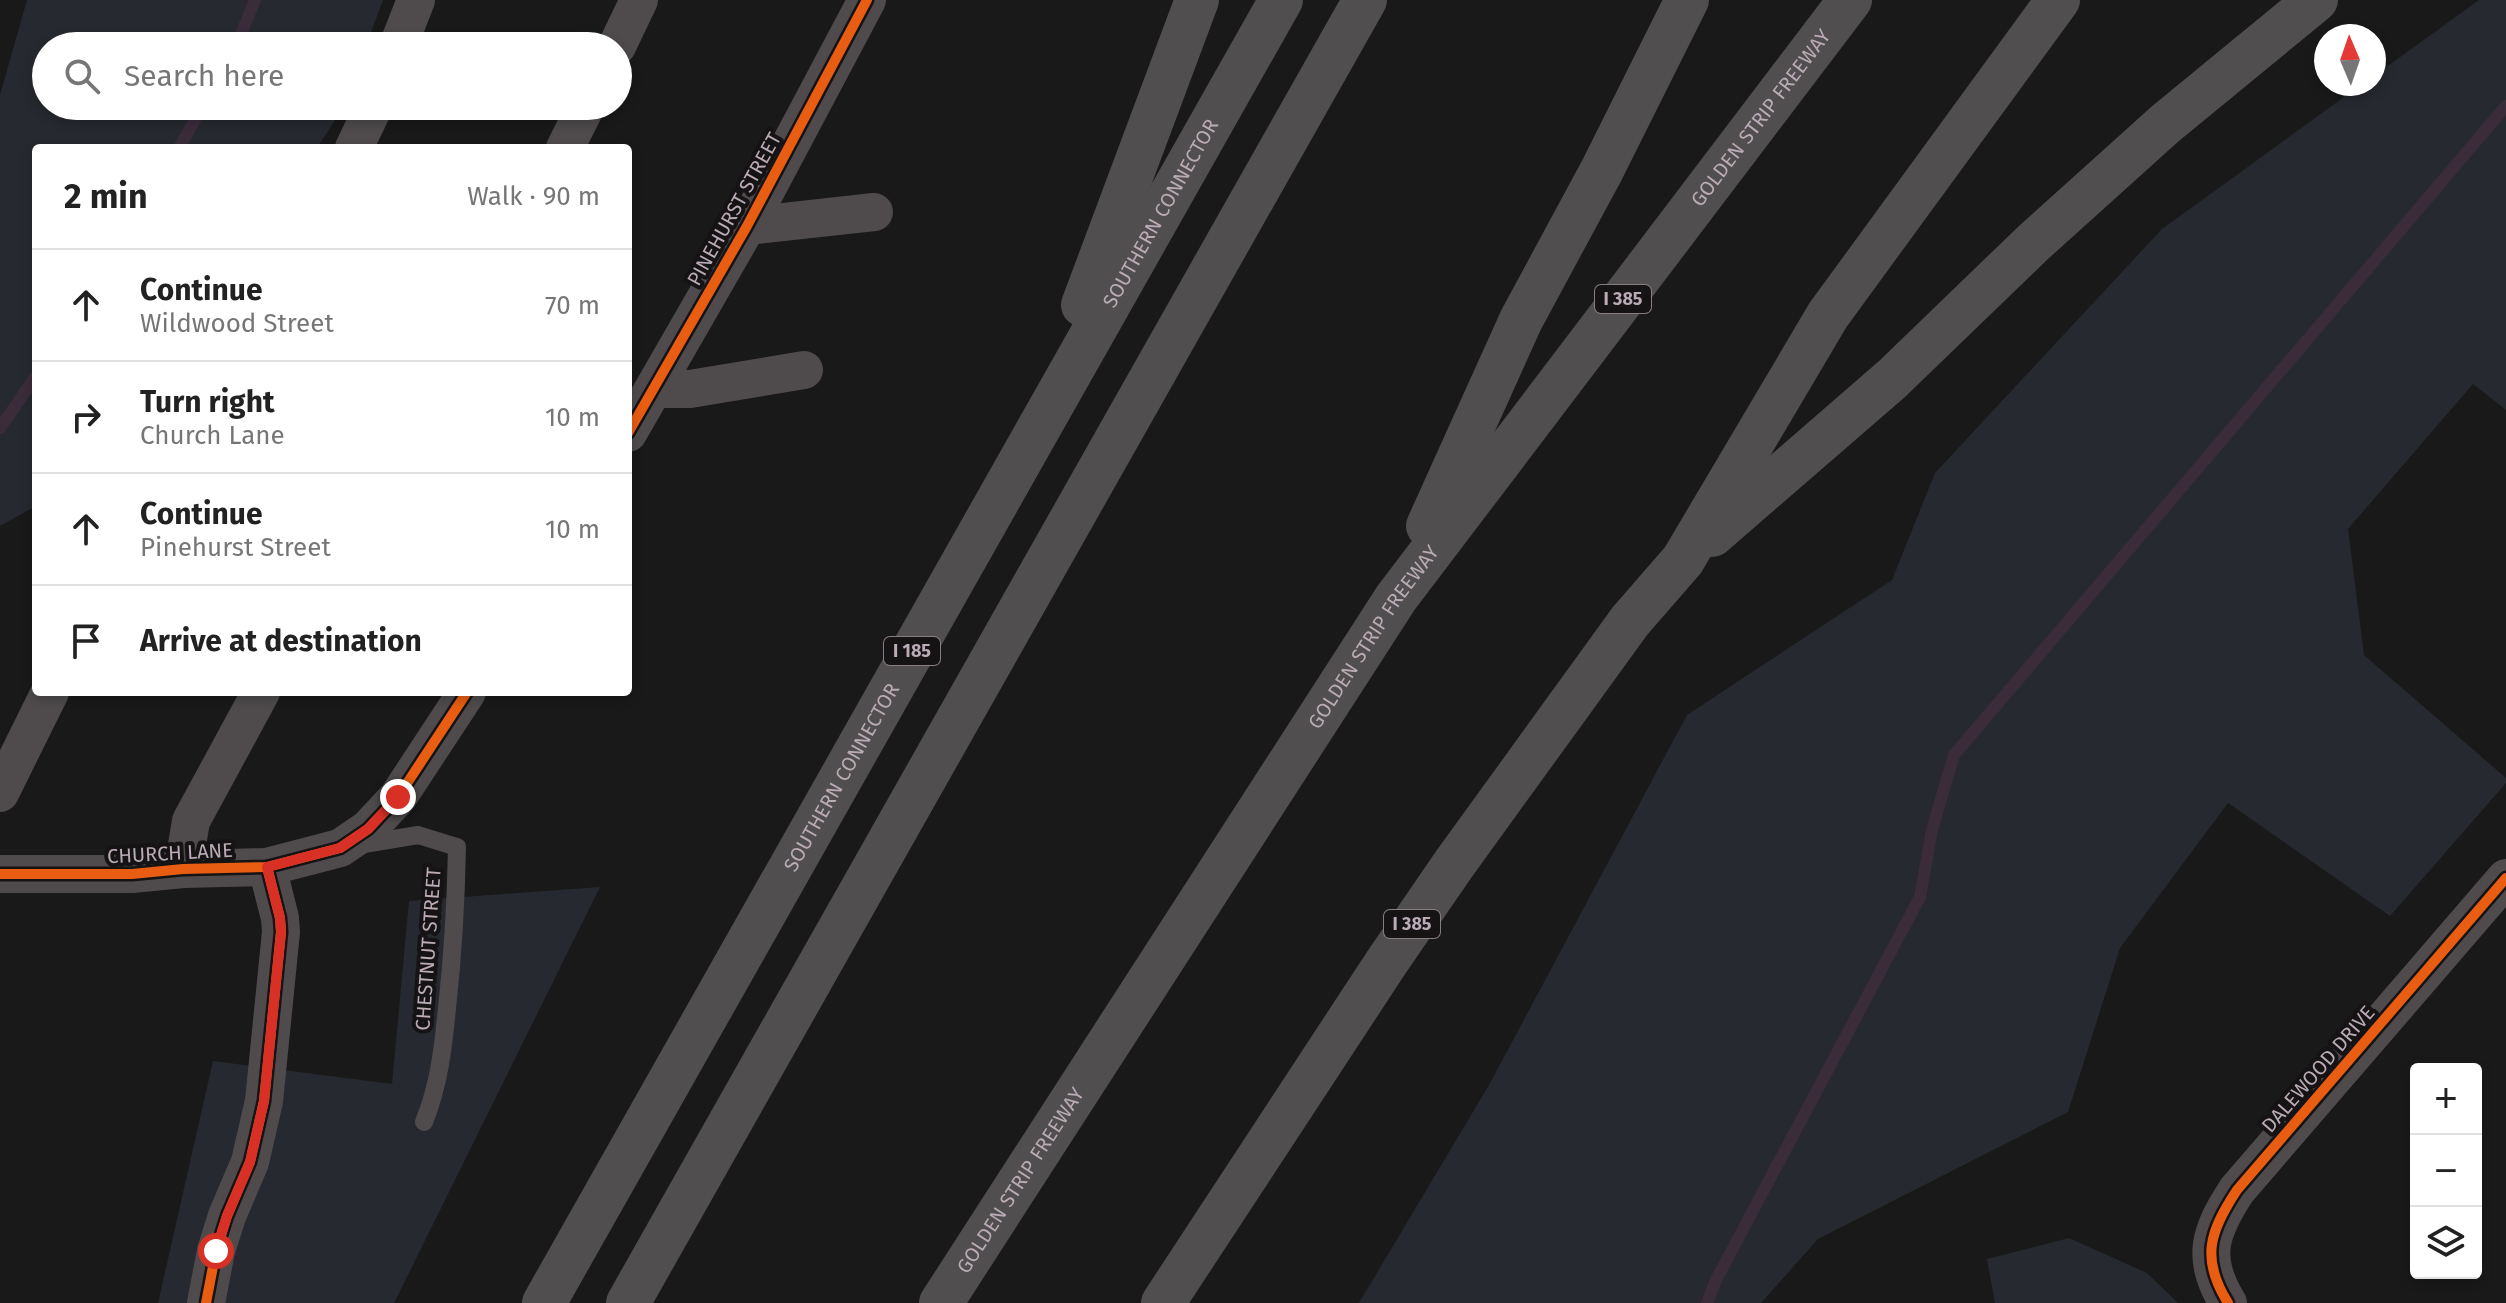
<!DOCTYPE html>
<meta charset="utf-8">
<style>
:root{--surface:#fff;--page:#f2f2f2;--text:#222;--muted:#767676;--line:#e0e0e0}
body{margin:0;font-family:"Fira Sans",sans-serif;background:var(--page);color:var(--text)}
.controls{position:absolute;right:24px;bottom:24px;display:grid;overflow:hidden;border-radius:8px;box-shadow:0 4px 12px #0003}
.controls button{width:72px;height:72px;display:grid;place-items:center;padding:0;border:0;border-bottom:2px solid var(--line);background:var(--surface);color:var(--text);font:40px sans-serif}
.compass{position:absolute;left:2314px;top:24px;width:72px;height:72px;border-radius:50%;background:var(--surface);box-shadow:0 4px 12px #0003;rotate:358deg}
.stop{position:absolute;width:24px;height:24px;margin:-18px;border:6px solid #d93025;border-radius:50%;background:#fff}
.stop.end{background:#d93025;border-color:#fff;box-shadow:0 2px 8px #0008}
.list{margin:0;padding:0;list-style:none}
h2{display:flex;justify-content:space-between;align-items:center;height:104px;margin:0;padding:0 32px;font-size:34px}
h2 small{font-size:26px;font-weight:400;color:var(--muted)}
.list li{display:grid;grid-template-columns:52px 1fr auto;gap:24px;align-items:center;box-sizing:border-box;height:112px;padding:0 32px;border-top:2px solid var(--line)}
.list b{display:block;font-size:30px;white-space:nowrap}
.list p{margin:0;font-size:26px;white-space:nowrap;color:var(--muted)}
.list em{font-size:26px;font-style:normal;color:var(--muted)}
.icon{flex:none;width:44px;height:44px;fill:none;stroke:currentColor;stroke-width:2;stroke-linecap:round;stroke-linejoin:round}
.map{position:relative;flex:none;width:2506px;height:1303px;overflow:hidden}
.search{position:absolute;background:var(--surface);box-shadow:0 4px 12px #0003;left:32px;top:32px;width:600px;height:88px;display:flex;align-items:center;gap:20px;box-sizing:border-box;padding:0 28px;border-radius:44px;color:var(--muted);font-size:30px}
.panel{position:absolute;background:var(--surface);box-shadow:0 4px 12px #0003;left:32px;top:144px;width:600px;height:552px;border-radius:8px}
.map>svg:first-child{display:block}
.green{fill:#26292f}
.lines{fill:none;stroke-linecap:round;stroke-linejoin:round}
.stream{stroke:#3b2c3b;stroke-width:12}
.lane{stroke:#4f4b4d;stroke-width:18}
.street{stroke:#4f4b4d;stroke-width:38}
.highway{stroke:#504e4e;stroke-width:44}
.cycleway-casing{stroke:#151314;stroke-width:15}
.cycleway{stroke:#e95d12;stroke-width:10}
.route{stroke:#d93025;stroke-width:10}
.labels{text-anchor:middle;stroke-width:8;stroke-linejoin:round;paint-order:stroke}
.shield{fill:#151314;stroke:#887d85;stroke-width:2}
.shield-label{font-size:18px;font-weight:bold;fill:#baabb6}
.street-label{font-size:20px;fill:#baabb6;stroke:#151314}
</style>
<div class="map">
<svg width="2506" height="1303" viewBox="0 0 2506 1303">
<rect width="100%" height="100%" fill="#191919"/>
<g class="green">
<path d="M27,0H383L366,46H46V106H344L317,148H36V506L0,526V95Z"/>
<path d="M2479,0H2506V410L2473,384L2348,529L2364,655L2506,778V783L2390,916L2228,803L2120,948L2068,1112L1818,1239L1761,1303H1359L1489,1085L1687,715L1892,580L1935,473L2162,229L2362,84H2374V76Z"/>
<path d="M600,887L394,1303H158L213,1061L392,1084L409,901Z"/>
<path d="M2069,1238L2147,1273L2178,1303H1995L1987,1259Z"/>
</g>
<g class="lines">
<g class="stream">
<path d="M236,46L255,0"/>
<path d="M179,148L203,106"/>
<path d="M0,428L36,376"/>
<path d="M1707,1303L1716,1280L1920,897L1932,830L1954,755L2506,106"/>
</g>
<path class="lane" d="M358,845L418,835L457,847C456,901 453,954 447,1008C443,1049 439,1085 424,1122"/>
<g class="street">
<path d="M398,46L416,0"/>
<path d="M617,46L639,0"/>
<path d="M354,148L374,106"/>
<path d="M565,148L586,106"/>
<path d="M747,226L874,212"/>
<path d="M656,389H690L804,370"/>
<path d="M628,433L747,226L867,0"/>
<path d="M0,793L50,692"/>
<path d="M183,869L191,821L261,692"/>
<path d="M0,874H132L183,869L267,867L340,848L368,829L398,797L467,692"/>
<path d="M206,1303L216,1251L227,1216L250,1162L264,1101L281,932L280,918L267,867"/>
<path d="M2228,1303C2200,1258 2210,1231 2237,1190L2506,878"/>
</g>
<g class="highway">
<path d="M1083,305L1197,0"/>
<path d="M1428,526L1521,320L1602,170L1687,0"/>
<path d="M1712,535L1892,379L2034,242L2165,124L2316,0"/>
<path id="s1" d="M544,1303L1281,0"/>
<path d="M628,1303L1365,0"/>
<path id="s2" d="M941,1303L1396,598L1850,0"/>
<path d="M1163,1303L1386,963L1454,864L1630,621L1683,560L1828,315L2058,0"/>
</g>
<defs>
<g id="cycleway">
<path d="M628,433L747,226L867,0"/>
<path d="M0,874H132L183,869L267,867L340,848L368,829L398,797L467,692"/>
<path d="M206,1303L216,1251L227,1216L250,1162L264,1101L281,932L280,918L267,867"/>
<path d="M2228,1303C2200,1258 2210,1231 2237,1190L2506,878"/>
</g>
</defs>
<use href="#cycleway" class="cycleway-casing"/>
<use href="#cycleway" class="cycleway"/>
</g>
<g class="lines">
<path class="route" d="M216,1251L227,1216L250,1162L264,1101L281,932L280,918L267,867L340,848L368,829L398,797"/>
</g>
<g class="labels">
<g class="shield">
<rect x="1595" y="285" width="56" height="28" rx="6"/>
<rect x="884" y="637" width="56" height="28" rx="6"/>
<rect x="1384" y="910" width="56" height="28" rx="6"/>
</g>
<g class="shield-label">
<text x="1623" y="305">I 385</text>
<text x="912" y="657">I 185</text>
<text x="1412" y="930">I 385</text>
</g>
<g class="street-label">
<text dy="7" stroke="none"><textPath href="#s2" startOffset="1442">GOLDEN STRIP FREEWAY</textPath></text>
<text transform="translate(734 209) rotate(-61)" y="7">PINEHURST STREET</text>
<text dy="7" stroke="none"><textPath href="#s1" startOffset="1252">SOUTHERN CONNECTOR</textPath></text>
<text dy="7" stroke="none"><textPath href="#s2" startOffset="794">GOLDEN STRIP FREEWAY</textPath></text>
<text dy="7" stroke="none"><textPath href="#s1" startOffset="604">SOUTHERN CONNECTOR</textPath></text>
<text transform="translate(170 853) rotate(-3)" y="7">CHURCH LANE</text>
<text transform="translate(428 949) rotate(-86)" y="7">CHESTNUT STREET</text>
<text transform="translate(2318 1069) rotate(-49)" y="7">DALEWOOD DRIVE</text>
<text dy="7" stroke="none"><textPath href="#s2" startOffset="146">GOLDEN STRIP FREEWAY</textPath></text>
</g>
</g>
</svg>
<div class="controls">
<button>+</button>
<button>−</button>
<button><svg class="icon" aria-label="layers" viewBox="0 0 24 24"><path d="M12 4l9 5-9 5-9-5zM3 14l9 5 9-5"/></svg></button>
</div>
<svg class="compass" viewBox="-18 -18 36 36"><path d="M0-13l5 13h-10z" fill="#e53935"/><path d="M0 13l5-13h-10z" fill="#767676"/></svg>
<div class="stop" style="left:216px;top:1251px"></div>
<div class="stop end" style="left:398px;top:797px"></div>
<div class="search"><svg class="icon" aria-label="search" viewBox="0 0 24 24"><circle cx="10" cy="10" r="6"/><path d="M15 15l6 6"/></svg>Search here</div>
<section class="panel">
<h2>2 min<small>Walk · 90 m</small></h2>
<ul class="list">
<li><svg class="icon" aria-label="ahead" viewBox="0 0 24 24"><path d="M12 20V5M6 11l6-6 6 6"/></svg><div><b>Continue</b><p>Wildwood Street</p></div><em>70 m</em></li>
<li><svg class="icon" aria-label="right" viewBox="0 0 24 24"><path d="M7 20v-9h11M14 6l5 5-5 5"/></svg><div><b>Turn right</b><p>Church Lane</p></div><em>10 m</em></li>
<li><svg class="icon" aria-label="ahead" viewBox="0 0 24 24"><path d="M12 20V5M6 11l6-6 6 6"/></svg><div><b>Continue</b><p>Pinehurst Street</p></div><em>10 m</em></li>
<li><svg class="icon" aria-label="arrive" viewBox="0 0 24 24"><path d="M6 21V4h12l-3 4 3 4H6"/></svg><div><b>Arrive at destination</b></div></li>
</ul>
</section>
</div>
